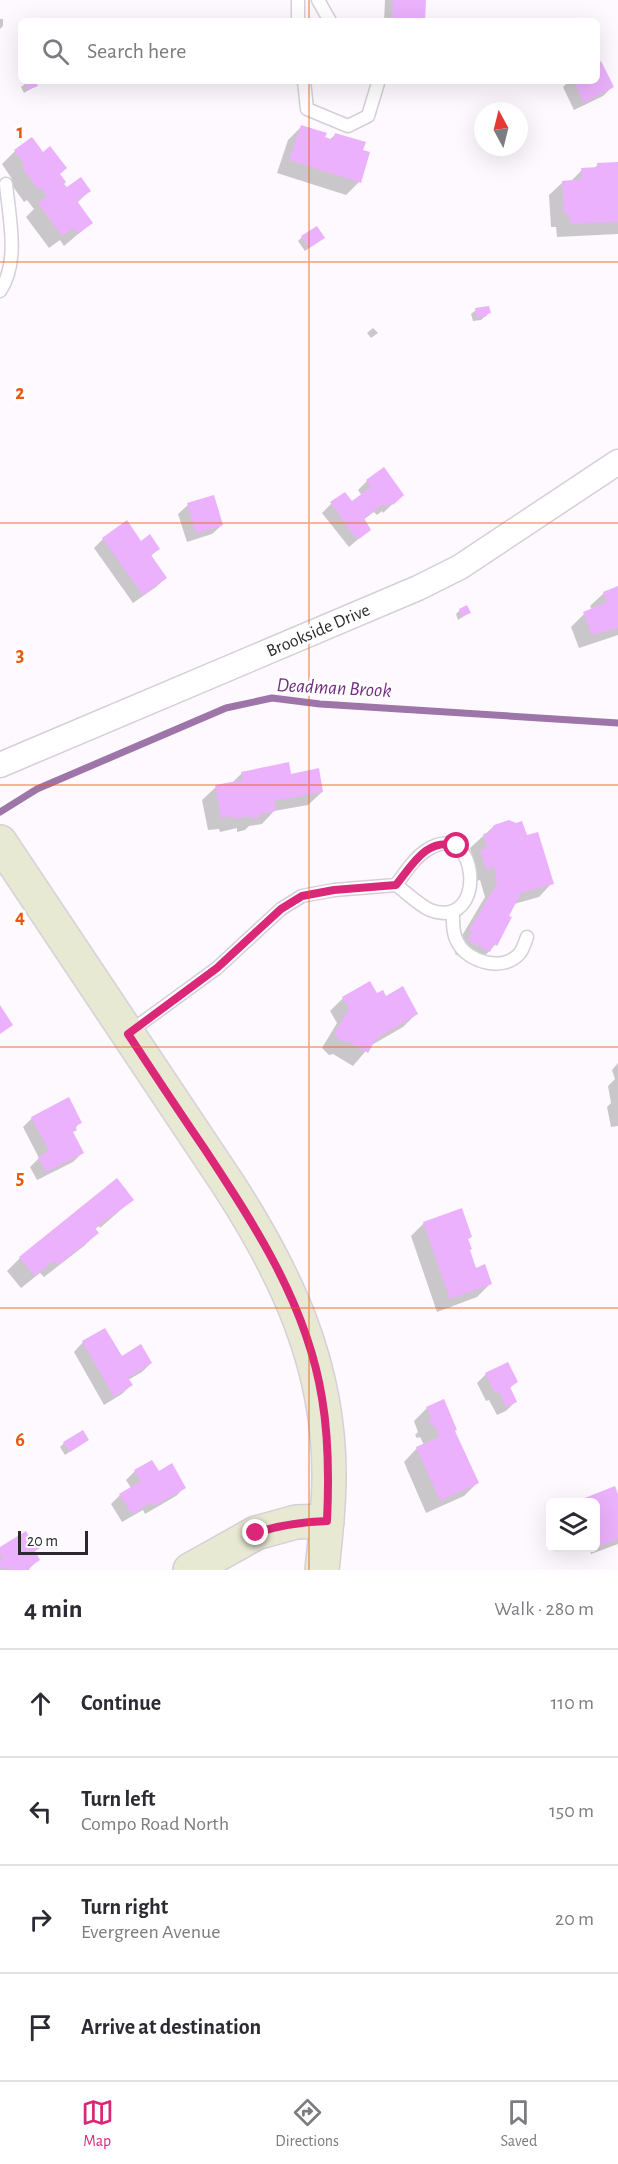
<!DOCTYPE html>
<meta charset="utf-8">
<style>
:root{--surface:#fff;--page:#f2f2f3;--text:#2b2b33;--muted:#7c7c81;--line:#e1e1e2;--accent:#db2777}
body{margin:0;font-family:"Alegreya Sans",sans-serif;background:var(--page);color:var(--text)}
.controls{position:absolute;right:18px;bottom:18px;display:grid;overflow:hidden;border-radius:9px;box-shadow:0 6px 24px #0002}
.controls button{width:54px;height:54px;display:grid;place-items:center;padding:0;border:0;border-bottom:2px solid var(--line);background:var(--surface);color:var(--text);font:30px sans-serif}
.compass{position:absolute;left:474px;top:102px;width:54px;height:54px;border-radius:50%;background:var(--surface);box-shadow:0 6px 24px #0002;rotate:353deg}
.scale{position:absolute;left:18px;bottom:15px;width:70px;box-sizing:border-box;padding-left:6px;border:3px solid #2b292c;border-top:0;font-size:16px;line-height:21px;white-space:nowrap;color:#2b292c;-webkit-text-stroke:4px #fff;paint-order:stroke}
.stop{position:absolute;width:18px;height:18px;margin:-14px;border:4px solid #db2777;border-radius:50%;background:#fff}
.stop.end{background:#db2777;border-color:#fff;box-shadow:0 2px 6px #0008}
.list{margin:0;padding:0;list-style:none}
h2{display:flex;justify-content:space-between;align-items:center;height:78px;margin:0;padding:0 24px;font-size:26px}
h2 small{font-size:20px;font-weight:400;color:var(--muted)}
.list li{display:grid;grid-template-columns:39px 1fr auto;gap:18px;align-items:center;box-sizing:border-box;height:108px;padding:0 24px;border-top:2px solid var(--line)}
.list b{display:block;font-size:22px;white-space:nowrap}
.list p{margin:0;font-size:20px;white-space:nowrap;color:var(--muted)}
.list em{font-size:20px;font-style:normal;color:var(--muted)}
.icon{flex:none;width:33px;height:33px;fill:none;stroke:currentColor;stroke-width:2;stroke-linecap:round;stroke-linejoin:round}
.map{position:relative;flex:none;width:618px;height:1570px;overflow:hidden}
.search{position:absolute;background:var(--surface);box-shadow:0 6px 24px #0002;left:18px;right:18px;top:18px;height:66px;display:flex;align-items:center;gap:15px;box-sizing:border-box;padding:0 21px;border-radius:9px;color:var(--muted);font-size:22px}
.sheet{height:510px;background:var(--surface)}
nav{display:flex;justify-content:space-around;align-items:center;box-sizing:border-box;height:84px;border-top:2px solid var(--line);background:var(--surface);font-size:16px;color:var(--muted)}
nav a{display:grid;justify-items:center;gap:3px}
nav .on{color:var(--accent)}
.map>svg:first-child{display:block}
.shadow{fill:#0003}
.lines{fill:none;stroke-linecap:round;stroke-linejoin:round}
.stream{stroke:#9d75a9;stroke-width:7}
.building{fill:#ebb1fc}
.service-casing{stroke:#d5cfd7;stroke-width:15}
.minor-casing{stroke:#d5cfd7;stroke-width:27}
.secondary-casing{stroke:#d5cfd7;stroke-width:36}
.service{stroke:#fff;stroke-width:12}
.minor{stroke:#fff;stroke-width:24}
.secondary{stroke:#e7e9d3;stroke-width:33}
.route{stroke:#db2777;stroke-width:8}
.grid{fill:none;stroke:#e8590c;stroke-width:1.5;stroke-opacity:0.55}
.labels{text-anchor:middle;stroke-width:6;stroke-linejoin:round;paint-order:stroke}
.street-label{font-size:18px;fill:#2b292c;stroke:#fff}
.water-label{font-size:20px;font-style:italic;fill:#712d83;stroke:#fff}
.grid-label{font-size:20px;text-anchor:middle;font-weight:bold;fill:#e8590c;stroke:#fff;stroke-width:6;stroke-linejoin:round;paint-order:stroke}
</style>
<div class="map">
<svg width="618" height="1570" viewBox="0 0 618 1570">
<rect width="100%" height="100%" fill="#fdf9fe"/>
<g class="shadow">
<path d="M385,0H425L424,21H384Z"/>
<path d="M0,19H3V26L0,29Z"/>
<path d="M597,65L612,87L603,96L574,110L563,87L569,81H597Z"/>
<path d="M34,81L36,86L24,93L21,87L26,83Z"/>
<path d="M301,127L329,140L336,134L362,151L359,182L346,195L277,173L288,140Z"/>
<path d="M32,139L59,174L66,189L89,191L77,203L91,223L64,246L60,240L49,248L26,217L34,209L27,200L24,202L9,181L12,179L2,164L15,151Z"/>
<path d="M618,163V234L557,237L556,227H551L549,195L563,182H570L582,170L594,169L598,164Z"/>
<path d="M302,237L318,242L305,251L298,241Z"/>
<path d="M476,310L489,313L481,320L473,321L471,314Z"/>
<path d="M373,328L378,333L371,338L367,333Z"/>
<path d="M367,481L402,495L383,513L382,511L377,515L374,512L363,520L369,530L349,547L322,513L331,504L351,503L362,496L358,490Z"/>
<path d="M188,505L222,525L212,534L187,542L178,514Z"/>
<path d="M103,539L141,543L158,549L150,557L165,578L156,587L133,603L94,548Z"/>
<path d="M618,588V635L579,648L571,627L584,614L592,610L590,606L604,593Z"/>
<path d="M460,610L469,613L458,620L456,614Z"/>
<path d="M242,773L322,792L308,805L274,811L262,824L249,826L245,830L237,832V828L220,832L219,829L208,830L202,800L216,787L231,784Z"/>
<path d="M494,826L526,837L552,883L539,897L514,904L495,945L476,965L455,954L459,945L457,944L485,897L480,880L473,882L467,865L473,859L470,848Z"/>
<path d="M376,995L416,1014L403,1027L370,1046L353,1066L333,1054L329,1055L322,1048L337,1023L330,1011L343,998Z"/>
<path d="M618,1063V1126L611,1127L607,1107L611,1103L608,1086L615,1079L612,1070Z"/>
<path d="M32,1118L80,1122L72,1133L82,1153L73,1162L37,1180L30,1167L39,1158L23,1127Z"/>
<path d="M132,1200L100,1228L99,1226L94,1230L97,1233L84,1246L44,1277L40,1273L21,1288L7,1271L20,1258Z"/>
<path d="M424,1223L471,1237L467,1240L468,1251L475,1270L491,1283L477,1297L437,1312L411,1236Z"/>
<path d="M83,1342L121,1358L151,1363L142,1372L128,1380L131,1385L122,1394L104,1405L74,1352Z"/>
<path d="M486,1374L516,1382L509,1389L515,1402L506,1411L497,1415L489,1400L486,1401L477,1383Z"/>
<path d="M427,1408L453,1431L477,1483L464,1496L426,1513L404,1462L417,1448L424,1445L420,1437L417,1438L415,1435L418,1432L414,1421Z"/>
<path d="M87,1440L65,1455L60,1447L64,1443Z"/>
<path d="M135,1471L158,1473L185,1487L176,1496L145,1514L143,1510L122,1522L111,1504L120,1495L131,1488L126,1480Z"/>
<path d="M618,1498V1544L591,1554L589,1548H596V1502H580L583,1500Z"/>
<path d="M31,1544L38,1548L34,1552L38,1560L28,1570H0V1549Z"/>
</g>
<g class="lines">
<path class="stream" d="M0,812L37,789L226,708L272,698L320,704L618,723"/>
</g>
<g class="building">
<path d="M393,0H426L425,21H392Z"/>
<path d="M601,61L614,87L584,103L573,81H597V64Z"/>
<path d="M36,81L38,86L28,90L25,82Z"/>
<path d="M301,125L327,133L325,137L333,140L335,133L366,142L363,150L370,152L361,183L289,160Z"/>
<path d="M32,137L43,152L50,146L67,168L60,174L66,182L64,184L67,187L81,177L91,191L77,201L93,223L78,234L74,228L62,236L38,203L47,196L41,188L38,190L22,167L25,165L14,150Z"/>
<path d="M618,162V222L570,224L569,214H564L562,181L582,179L581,168L598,167L597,163Z"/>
<path d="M317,226L325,238L309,248L301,236Z"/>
<path d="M489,306L491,313L487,314V316L477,318L475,308Z"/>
<path d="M384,467L404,495L393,505L392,503L386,507L384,504L364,518L371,530L359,539L355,537L330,502L345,492L352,501L371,487L366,480Z"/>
<path d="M214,495L223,525L196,534L187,503Z"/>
<path d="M127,520L141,541L150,534L160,549L151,555L167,578L143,595L102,538Z"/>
<path d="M618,586V628L592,635L583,612L607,602L603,592Z"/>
<path d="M467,605L471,613L462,616L459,609Z"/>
<path d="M289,762L291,774L319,768L323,792L274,801L276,811L260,814V817L250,819V816L233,819L232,816L221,818L215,785L243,780L241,772Z"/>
<path d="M509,820L516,823L522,821L527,835L538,832L554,884L521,893L509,916L512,917L497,946L494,944L490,952L467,940L472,932L469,931L497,883L494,867L486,870L480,850L487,848L483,834L489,833L494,825Z"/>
<path d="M370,981L377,993L383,990L386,996L403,986L418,1014L376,1039L368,1053L347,1041L343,1042L334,1035L349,1008L342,997Z"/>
<path d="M0,1005L13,1025L0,1034Z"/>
<path d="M69,1097L82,1123L75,1126L77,1130L73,1132L84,1153L46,1172L38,1157L49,1151L31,1117Z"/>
<path d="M117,1178L134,1200L95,1228L99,1233L58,1265L54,1261L35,1276L19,1257Z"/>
<path d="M462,1208L472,1237L468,1239L472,1249L470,1250L476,1268L485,1264L492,1284L450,1299L423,1222Z"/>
<path d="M105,1328L122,1356L141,1344L152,1363L128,1378L133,1385L114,1397L82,1341Z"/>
<path d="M508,1362L518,1382L510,1387L517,1402L506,1407L499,1392L495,1393L485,1373Z"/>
<path d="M444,1399L457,1430L455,1431L479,1483L440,1501L416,1447L439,1437L434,1425L431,1426L428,1420L432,1419L426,1407Z"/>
<path d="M83,1430L89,1440L70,1452L63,1442Z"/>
<path d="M152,1460L159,1471L172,1463L186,1488L154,1506L152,1502L132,1514L119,1494L141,1481L134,1470Z"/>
<path d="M615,1486L618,1494V1539L600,1546L596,1534V1502H583L582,1499Z"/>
<path d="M26,1531L32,1542L35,1540L40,1548L35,1551L40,1560L28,1568L30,1570H9L8,1567L3,1570L0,1566V1560L3,1558L0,1554V1547Z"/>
</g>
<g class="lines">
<defs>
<g id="service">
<path d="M298,0V21"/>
<path d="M318,0L330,21"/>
<path d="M304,81L307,109L348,126L368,116L378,83L377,81"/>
<path d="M0,291C20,262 9,217 6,184"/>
<path d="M453,911C453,921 452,933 458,943C468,962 503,972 519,954C523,950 525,942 527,937"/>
<path d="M128,1033L217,968L281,909L302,896L334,890L396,885C405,873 414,858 427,850C479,815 489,932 430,910C419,905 407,893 396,885"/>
</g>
<path id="minor" d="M0,765L418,588L460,567L618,462"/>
<g id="secondary">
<path d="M0,842L228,1184C287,1275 330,1367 329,1478C329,1509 325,1540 322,1570"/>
<path d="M190,1570L256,1533L296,1522L327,1521"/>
</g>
</defs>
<use href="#service" class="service-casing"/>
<use href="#minor" class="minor-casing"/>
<use href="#secondary" class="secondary-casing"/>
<use href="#service" class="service"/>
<use href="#minor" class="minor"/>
<use href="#secondary" class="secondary"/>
</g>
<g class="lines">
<path class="route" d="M256,1533C279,1525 302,1522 327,1521C329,1479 329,1439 322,1398C307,1305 255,1225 204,1148C178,1110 153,1072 128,1034L217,968L281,909L302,896L334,890L396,885C413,864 427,837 457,846"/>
</g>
<path class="grid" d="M309,0V21M309,81V1570M0,262H618M0,523H618M0,785H618M0,1047H618M0,1308H618"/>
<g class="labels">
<g class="street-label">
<text transform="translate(318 630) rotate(-23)" y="6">Brookside Drive</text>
</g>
<g class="water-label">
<text transform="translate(334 687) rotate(3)" y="7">Deadman Brook</text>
</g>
</g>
<g class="grid-label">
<text x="20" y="138">1</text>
<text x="20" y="399">2</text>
<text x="20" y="661">3</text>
<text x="20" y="923">4</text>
<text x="20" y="1184">5</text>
<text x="20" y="1446">6</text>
</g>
</svg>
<div class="controls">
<button><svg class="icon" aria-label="layers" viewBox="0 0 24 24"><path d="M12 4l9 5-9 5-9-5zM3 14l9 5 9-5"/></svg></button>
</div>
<svg class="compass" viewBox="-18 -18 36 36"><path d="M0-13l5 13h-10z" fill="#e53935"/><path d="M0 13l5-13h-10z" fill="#7c7c81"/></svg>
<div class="scale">20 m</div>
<div class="stop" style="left:457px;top:846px"></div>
<div class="stop end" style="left:256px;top:1533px"></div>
<div class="search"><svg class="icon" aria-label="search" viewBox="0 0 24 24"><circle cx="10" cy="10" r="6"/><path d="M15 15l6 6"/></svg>Search here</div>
</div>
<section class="sheet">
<h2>4 min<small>Walk · 280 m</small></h2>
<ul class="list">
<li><svg class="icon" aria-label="ahead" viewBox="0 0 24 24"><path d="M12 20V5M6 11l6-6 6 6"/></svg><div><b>Continue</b></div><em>110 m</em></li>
<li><svg class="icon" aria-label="left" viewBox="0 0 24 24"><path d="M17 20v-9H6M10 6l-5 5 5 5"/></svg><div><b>Turn left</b><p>Compo Road North</p></div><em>150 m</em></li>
<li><svg class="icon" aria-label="right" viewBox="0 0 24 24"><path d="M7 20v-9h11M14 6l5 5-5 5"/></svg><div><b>Turn right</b><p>Evergreen Avenue</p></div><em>20 m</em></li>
<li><svg class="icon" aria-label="arrive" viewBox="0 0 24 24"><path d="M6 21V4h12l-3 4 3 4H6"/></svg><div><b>Arrive at destination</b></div></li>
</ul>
</section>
<nav>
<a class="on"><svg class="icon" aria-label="map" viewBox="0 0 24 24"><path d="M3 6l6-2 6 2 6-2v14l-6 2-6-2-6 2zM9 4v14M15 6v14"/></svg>Map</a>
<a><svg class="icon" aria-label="directions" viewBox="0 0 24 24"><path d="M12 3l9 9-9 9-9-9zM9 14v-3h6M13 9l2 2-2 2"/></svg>Directions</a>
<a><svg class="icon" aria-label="saved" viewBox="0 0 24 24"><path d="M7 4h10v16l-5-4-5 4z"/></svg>Saved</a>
</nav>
